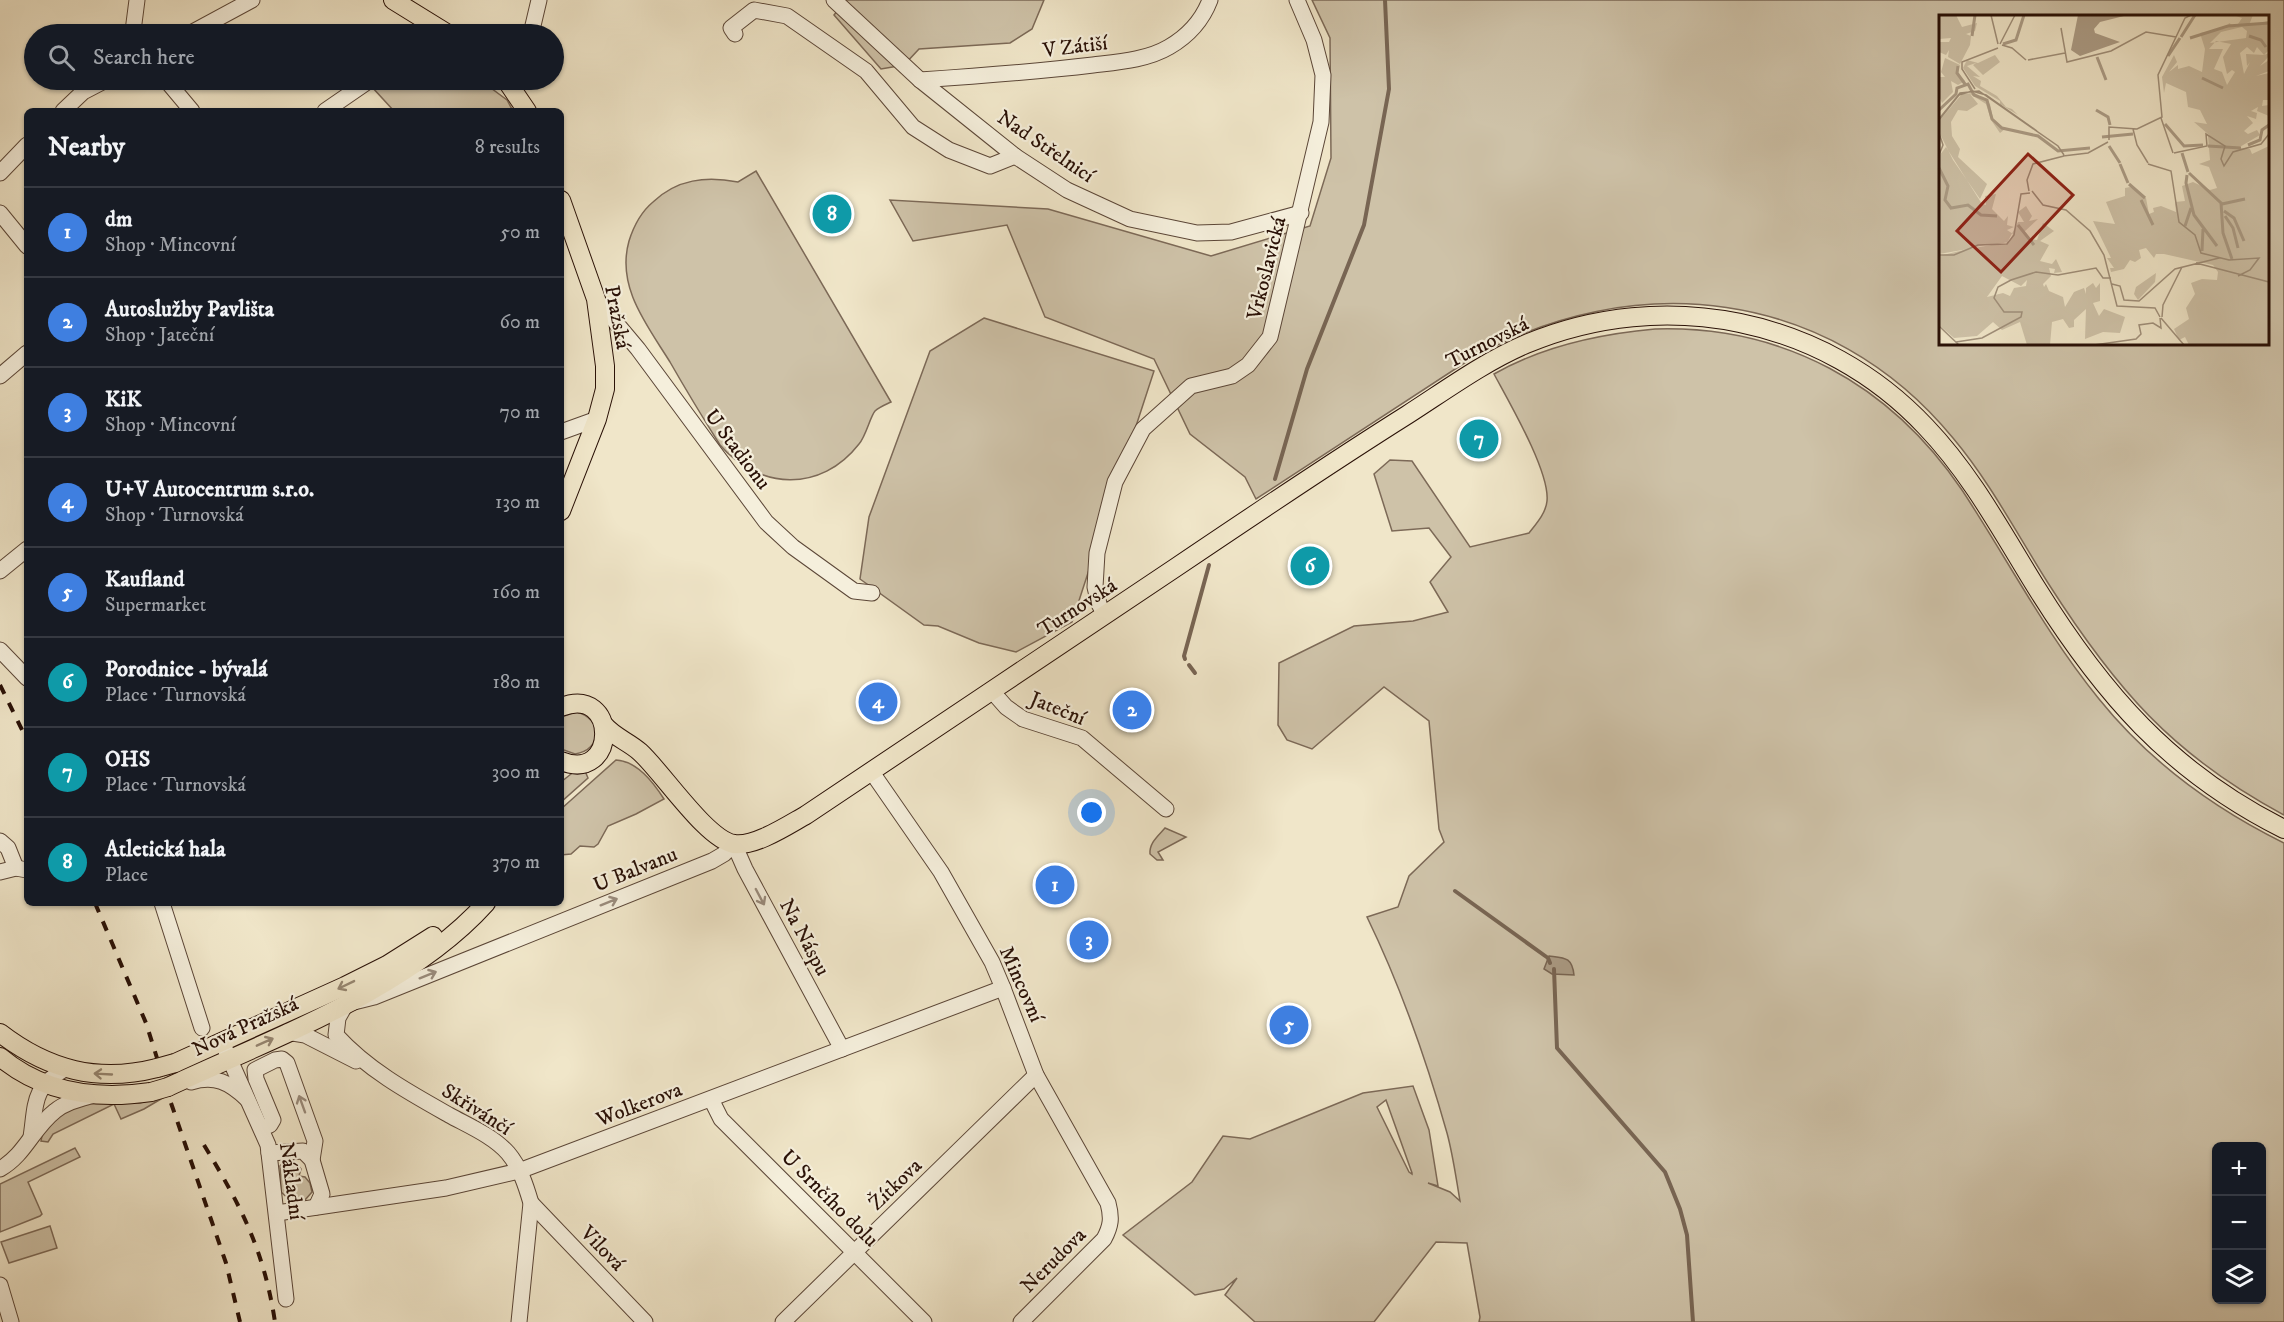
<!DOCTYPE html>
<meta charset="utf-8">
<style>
:root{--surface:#171b24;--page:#242831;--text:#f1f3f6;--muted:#9ea1a6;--line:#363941;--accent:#0b8043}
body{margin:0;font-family:"IM FELL DW Pica",serif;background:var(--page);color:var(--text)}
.controls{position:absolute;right:18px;bottom:18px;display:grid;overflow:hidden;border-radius:9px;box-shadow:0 2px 4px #0004}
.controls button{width:54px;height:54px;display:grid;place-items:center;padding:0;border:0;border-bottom:2px solid var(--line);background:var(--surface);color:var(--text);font:30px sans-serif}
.you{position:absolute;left:1092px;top:813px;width:21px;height:21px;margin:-15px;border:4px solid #fff;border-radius:50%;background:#1a73e8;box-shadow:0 0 0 9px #1a73e833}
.badge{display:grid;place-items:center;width:39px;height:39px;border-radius:50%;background:var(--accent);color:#fff;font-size:20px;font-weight:700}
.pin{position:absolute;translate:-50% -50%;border:3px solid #fff;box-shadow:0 2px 6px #0006}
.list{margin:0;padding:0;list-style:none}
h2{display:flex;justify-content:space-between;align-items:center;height:78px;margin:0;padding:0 24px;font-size:26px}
h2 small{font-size:20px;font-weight:400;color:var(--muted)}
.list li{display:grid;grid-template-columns:39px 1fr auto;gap:18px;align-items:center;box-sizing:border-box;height:90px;padding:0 24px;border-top:2px solid var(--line)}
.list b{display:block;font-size:22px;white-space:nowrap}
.list p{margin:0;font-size:20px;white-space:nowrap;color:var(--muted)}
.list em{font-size:20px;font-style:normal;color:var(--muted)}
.icon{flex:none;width:33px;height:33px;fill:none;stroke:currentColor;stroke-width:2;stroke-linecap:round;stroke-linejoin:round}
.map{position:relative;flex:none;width:2284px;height:1322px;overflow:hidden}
.search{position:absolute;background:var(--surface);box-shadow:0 2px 4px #0004;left:24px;top:24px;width:540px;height:66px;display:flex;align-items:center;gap:15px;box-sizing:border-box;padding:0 21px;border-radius:33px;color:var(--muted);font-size:22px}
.panel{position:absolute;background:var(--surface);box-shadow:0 2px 4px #0004;left:24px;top:108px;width:540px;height:798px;border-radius:9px}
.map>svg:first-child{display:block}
.green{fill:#cec2a8;stroke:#7c6957;stroke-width:1.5;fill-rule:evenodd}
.water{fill:#ac9d87;stroke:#786553;stroke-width:1.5}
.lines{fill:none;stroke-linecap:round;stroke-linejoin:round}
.stream{stroke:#786553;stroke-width:4}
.minor-casing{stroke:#5b4637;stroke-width:17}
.major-casing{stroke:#291006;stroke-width:20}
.minor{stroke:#f5efdc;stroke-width:15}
.major{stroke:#f0e6c9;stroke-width:18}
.rail{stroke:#291006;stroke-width:4;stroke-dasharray:10 10;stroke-linecap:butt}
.major-bridge-casing{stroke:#291006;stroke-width:20;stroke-linecap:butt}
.major-bridge{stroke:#f0e6c9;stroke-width:18}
.oneway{stroke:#998b7c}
.oneway2{stroke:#968671}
.labels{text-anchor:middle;stroke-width:4.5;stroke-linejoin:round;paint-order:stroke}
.street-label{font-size:21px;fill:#291006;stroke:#f5efdc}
.inset-river{fill:none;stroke:#ac9d87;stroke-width:3}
.inset-road{fill:none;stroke:#a0907b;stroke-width:1.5}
.view{fill:#8f2418;fill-opacity:0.15;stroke:#8f2418;stroke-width:3}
.inset-edge{fill:none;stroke:#291006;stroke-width:3}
</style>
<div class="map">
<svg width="2284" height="1322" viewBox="0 0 2284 1322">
<rect width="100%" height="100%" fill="#f0e6c9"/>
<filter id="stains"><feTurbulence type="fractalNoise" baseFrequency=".00333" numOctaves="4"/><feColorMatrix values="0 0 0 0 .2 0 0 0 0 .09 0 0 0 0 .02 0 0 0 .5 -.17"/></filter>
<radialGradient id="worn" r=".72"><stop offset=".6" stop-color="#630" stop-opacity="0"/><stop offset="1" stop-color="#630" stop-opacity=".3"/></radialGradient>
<g class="green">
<path d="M846,0H1044L1032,29L1010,43L919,49L904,65L881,69L834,15Z"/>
<path d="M1312,0H2284V815C2172,755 2115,688 2048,583C2017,534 1990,482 1953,438C1830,288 1633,266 1469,360L1256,499L1245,477L1190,434L1154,359L1045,317L1007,225L913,241L890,200L1048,209L1211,256L1310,226L1331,158L1330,38ZM1940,16H2268V344H1940Z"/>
<path d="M382,80H480L507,100L513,111H394L372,87Z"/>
<path d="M756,171L891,402C887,404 879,407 875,411C870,417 866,436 859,444C821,493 759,490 720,445C703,418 686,390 670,362C647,325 616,287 629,241C634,225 641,212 653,202C677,179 706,176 738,182Z"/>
<path d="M984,318L1154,371L1072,622L1016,652L979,643L938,626L924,625L860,579L869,517L930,351Z"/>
<path d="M1655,329C1783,325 1890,384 1962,490C2008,560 2046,634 2099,699C2149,761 2213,808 2284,843V1322H1479L1480,1317L1467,1243L1436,1242L1374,1322H1255L1225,1295L1237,1278L1224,1289L1195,1295L1123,1235L1192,1182L1223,1136L1250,1139L1363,1093L1413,1086L1429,1130L1438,1186L1428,1183L1450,1192L1460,1201C1456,1178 1453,1155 1447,1133C1427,1062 1399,983 1367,917L1398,907L1409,876L1444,842L1439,829L1429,721L1384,687L1312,749L1287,740L1278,725L1279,663L1354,626L1413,621L1448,612L1430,582L1451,557L1429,528L1392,531L1374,474L1390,460L1412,461L1470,547L1529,533C1536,524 1546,513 1547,501C1550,472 1509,402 1494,374C1543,346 1599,334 1655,329ZM1386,1100L1412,1173V1174L1409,1172L1377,1107ZM2216,1146H2262V1300H2216Z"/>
<path d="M576,712C603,718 603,750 575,754L561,749V717Z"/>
<path d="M616,760C637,761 653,782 664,799L636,814L608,826L598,844L594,847L580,846L571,854L561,855V809Z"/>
<path d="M576,770L585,771L588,778L561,802V782Z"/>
<path d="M1165,828L1186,837L1158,852L1163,860H1157L1150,854C1149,843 1158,836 1165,828Z"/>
<path d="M166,1096L144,1109L121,1119L114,1104L53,1134L48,1142L41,1141L43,1130L65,1111L94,1102L140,1103Z"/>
<path d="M75,1148L80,1157L28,1182L42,1214L40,1216L0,1232V1184Z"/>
<path d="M286,1159C293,1158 297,1164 301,1169L299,1176L305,1177L310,1183L312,1192L305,1200L292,1202L281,1192L280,1166Z"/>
<path d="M50,1226L57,1248L9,1263L1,1242Z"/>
</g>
<path class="water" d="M1549,956C1565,958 1572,957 1574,975L1552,974L1544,969Z"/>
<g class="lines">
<g class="stream">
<path d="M1275,479L1307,369L1364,225L1389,89L1385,0"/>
<path d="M1185,659L1184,656L1209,565"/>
<path d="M1189,665L1195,673"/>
<path d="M1455,891L1548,958L1550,963"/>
<path d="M1554,969L1557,1048L1665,1172L1680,1209L1687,1235L1693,1322"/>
</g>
<defs>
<g id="minor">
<path d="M834,0L920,80L1015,156L1067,190L1130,219L1197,233L1231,232L1301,213"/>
<path d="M135,34L133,31L137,0"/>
<path d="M189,34L252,0"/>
<path d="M531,34L539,0"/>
<path d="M735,34L731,28L754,10L787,16L866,71L913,127L949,150L990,166L1015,156"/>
<path d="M166,80L192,111"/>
<path d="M920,80C978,76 1035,72 1093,65C1118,62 1147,60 1169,47C1188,36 1202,21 1210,0"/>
<path d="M63,111L83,92L106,80"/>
<path d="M325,111L370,80"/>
<path d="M0,173L27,145"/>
<path d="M0,213L27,246"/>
<path d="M596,299L638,349L766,522L793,547L854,591L872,593"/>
<path d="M0,376L27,353"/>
<path d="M561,432L597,419"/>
<path d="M0,571L27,549"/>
<path d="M1105,616L1099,604L1095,587L1097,553L1115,482L1143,429L1191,386L1232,376L1248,365L1270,337L1321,122L1323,75L1314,40L1297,0"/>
<path d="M0,650L27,678"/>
<path d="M991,690L1006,707L1023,719L1082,738L1166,809"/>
<path d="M871,771L941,872L992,962L1003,988L1036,1075L1108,1203C1112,1218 1111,1226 1104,1239L1021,1322"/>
<path d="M0,841L8,848L16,868"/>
<path d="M0,872L16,868L27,870"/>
<path d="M162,903L202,1028"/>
<path d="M287,1032L305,1035L356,1061"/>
<path d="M222,1042L268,1145L286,1299"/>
<path d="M191,1082C215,1075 229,1082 247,1099"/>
<path d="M711,1099L721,1119L924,1322"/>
<path d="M262,1128L270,1125L273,1120L256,1079L255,1070L275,1060L282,1059L287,1063L315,1141L312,1160"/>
<path d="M31,1137C36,1104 32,1087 65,1069"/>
<path d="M269,1153L303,1151L312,1160L322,1194L316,1207"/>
<path d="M0,1169C25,1155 33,1128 55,1111C66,1102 80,1099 94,1095"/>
<path d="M531,1203L645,1322"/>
<path d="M277,1213L446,1188L519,1171L1003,988"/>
<path d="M0,1285L11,1322"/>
<path d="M519,1322L531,1203C526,1186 520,1167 508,1153C493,1136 469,1126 449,1115C408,1092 368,1070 336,1035L338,1018L346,1004L374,997L712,861L724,854L734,844L745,869L842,1049"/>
<path d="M783,1322L1036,1075"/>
</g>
<g id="major">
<path d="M393,0L448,34"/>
<path d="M506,80L527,111"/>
<path d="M561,200L596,299L605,366V389L597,419L561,511"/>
<path d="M561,707C619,684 618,784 561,761"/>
<path d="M604,725C614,737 629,742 640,752C663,773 707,840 734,844C755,847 788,825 806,815C928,732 1053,651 1175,568C1252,516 1329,464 1407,415C1446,390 1484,362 1526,344C1664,286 1824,318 1926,427C1971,474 2002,532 2036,587C2102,693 2170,772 2284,829"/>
<path d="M0,1033C48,1070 98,1083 157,1068"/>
<path d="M0,1057C43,1093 97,1100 151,1092"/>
<path d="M175,1063L345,986L387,965L433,936"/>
<path d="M168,1087C271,1039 409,989 486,903"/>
</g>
</defs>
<use href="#minor" class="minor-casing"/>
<use href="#major" class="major-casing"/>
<use href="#minor" class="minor"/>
<use href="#major" class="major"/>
<g class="rail">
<path d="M0,685L27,740"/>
<path d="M95,903L146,1023L157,1058"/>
<path d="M171,1103L226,1263L240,1322"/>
<path d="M204,1145C241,1206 264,1250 275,1322"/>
</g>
<defs>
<g id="major-bridge">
<path d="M157,1068L175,1063"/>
<path d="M151,1092L168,1087"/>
</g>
</defs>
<use href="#major-bridge" class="major-bridge-casing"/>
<use href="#major-bridge" class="major-bridge"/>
</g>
<defs><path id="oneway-shaft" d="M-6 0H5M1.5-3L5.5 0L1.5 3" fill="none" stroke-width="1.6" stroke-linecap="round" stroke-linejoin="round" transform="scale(1.5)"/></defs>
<g class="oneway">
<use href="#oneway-shaft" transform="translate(760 897) rotate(62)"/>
<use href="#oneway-shaft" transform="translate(609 902) rotate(-22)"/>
<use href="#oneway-shaft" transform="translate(428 975) rotate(-22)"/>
<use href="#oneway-shaft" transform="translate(302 1104) rotate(-110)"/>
</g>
<g class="oneway2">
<use href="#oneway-shaft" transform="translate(346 985) rotate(154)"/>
<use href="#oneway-shaft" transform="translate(265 1042) rotate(-24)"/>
<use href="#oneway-shaft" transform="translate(103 1074) rotate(-177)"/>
</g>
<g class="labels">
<g class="street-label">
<text transform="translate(1075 46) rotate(-7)" y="7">V Zátiší</text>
<text transform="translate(1046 146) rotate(34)" y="7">Nad Střelnicí</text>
<text transform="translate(1266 268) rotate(-76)" y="7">Vrkoslavická</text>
<text transform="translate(618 317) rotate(79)" y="7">Pražská</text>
<text transform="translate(1487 342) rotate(-27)" y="7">Turnovská</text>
<text transform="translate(738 449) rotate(53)" y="7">U Stadionu</text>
<text transform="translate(1077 607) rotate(-33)" y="7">Turnovská</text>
<text transform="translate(1058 708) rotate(22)" y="7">Jateční</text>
<text transform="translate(635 869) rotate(-22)" y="7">U Balvanu</text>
<text transform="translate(805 937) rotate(62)" y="7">Na Náspu</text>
<text transform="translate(1022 984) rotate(66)" y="7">Mincovní</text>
<text transform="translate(245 1026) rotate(-25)" y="7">Nová Pražská</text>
<text transform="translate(639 1104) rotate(-21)" y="7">Wolkerova</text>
<text transform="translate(477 1109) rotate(32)" y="7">Skřivánčí</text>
<text transform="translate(292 1181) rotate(82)" y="7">Nákladní</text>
<text transform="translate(895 1184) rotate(-44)" y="7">Žítkova</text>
<text transform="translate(830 1198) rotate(45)" y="7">U Srnčího dolu</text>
<text transform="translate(603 1248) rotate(46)" y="7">Vilová</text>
<text transform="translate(1053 1260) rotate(-45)" y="7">Nerudova</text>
</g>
</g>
<g transform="translate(1939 15)">
<rect width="330" height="330" fill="#f0e6c9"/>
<path d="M0,0H17L23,12L38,8L36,16L27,19L32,21L31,30L21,49L9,42L10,35L7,40L0,37V27H10L12,23L0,24ZM294,0H314L310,10L330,6V35L325,40L330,38V41L321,51L330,45V56L317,61L330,58V85H324L323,91L330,90V101L318,96L319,92L312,96L318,98L317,104L308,101L314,108L305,116L309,119L318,115L321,120L299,133L311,134L313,139L330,131V330H250L246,322L240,325L235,314L250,304L247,293L256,279L252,268L263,264L278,265L279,257L274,250L225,239H217L215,243L207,233L200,235L202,243L196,247L191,245L185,254L172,257L171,253H175L168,243H172L154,206L176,209L167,187L186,181V173L191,172L207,183L210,199L215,197L214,193L222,191L237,197L236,187L246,186L243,171L254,167L271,175L278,173L270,152L260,149L271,145L269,121L276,125L255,107L268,109L261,95L249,92L247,77L227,68L225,78L223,62L235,40L238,47L230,57L239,50V54L250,51L263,57L266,34L261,18L288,13L290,8L297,12L303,3ZM303,12L308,16L307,23L271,28L282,17ZM277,26L292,29L284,42L288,59L293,55L296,57L288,70L283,57L275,54L284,34H270ZM308,32L315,38L318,32L325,40L307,39L308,51L311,47L305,59L301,38ZM56,40L61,47L44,60L34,50L37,48L28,51L41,62L34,61L42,66L41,71L58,81L67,92L73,94L79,100L61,89V86L36,71L24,53L28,45L39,48ZM6,43L21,50L18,58L26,66L19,70L12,66L14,77L3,88L0,81V90V62H6L2,57ZM36,78L51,89L54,104L66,114L61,118L52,105L47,89L31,79L39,89L28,96L19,95L12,107L13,121L21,134L19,142L48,169L41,184L14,145L0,117V106L23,79ZM7,132L43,189L47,190L46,181L57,179L53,194L65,206L69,201L68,210L75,212L68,215L74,219L70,227L0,239V141ZM87,191L93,201L90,206L99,204L85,217L91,224L98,225L104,208L115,216L101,226L110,230L101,246L113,249L117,244L123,257L115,258L116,254L110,253L112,261L104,269L105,272L107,269L110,276L124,282L126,292L135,277L145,273L147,279V273L154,268L157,273L161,268V286L154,288L160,301L165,294L186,302L181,318L164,317L146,324L147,294L135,305V312L130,313L124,304L113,307L111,330H88L81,307L63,315L54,307L38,321L15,323L0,310V241L45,230H67L79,207H85L79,197ZM63,261L82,271L88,265L87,271L75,273L71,281L64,278L48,282ZM217,258L216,267L199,285L195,279L197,272Z" fill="#cec2a8" fill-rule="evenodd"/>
<path d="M139,0L160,1L189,0L161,7L155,14L156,18L181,27L141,41L132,35Z" fill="#ac9d87"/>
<path class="inset-river" d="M33,21L36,0M310,21L322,25L327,32M242,22L256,0M251,23L289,11L330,8M64,29L77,25L85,0M229,41L241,23M158,42L167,65M19,51L18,58L26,69M263,63L284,73M0,95L17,79L18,73L29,69L35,80L48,85L53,104L63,113L99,121L119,136L151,133M157,95L169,102L171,110M226,109L245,131L264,130M163,122L194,119M309,130L321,125L323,115L330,110M170,131L181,148M269,131L302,133M243,138L249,157M181,149L189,168M0,153L9,171L6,185L12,193L29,190L42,200L58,201M250,158L282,188L284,218L293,244M248,160L247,168L255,200L278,231M190,169L206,183M202,185L214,210M283,189L306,184M285,196L295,203L305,226M286,201L294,213L299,233M79,210L95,230M246,211L252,193M263,236L264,214"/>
<path class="inset-road" d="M52,0L59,29M122,13L128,47L172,36L207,17L237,22M61,29L76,0M63,30L73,33L87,45M89,45L126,38M36,74L23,54V47L59,33M222,103L234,138M0,104L21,78L40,76L119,131L125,140M0,105L20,80L33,76L47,80L98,116M194,114L198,130L209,148M0,118L4,130L0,140M170,125V112L198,114L223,102L219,60L246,3L252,0M235,138L268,131L267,119L286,131L282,144L285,151L294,137L322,129L330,119M124,141L149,138L169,127M209,149L232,156L240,207L256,220L262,238L290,245L320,243L311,255L299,261M90,176L88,165L94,149L125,141M93,176L104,190L127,195L151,216L165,240L178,291L216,293L221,302M0,240H15L39,230L68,229L75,220L82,179L91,178M257,248L330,267M173,269L181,271L185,285L200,286L236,254L280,243M223,302L224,290L243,252M222,303L245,330M0,311L20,330M17,327L43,323L82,302L83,297H65L55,283L59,272L72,265L97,257L119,260L157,253L164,263H172M155,330L197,324L202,319L200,310L214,308L222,313L221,303"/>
<path class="view" d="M89,139L134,180L62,257L18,216Z"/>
<rect width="330" height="330" class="inset-edge"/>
</g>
<rect width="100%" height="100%" filter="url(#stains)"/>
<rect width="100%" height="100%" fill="url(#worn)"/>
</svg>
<div class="controls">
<button>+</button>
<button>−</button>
<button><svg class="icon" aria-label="layers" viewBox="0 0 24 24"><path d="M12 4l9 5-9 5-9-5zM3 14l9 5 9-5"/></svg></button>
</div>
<div class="you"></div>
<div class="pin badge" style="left:1055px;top:885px;background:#3f7fe0">1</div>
<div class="pin badge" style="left:1132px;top:710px;background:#3f7fe0">2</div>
<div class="pin badge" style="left:1089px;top:940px;background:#3f7fe0">3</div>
<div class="pin badge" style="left:878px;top:702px;background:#3f7fe0">4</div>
<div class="pin badge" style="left:1289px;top:1025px;background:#3f7fe0">5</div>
<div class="pin badge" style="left:1310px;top:566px;background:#0f9aa8">6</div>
<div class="pin badge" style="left:1479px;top:439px;background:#0f9aa8">7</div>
<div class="pin badge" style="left:832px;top:214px;background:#0f9aa8">8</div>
<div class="search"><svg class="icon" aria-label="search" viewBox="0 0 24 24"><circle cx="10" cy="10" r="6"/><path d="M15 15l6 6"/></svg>Search here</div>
<section class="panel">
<h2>Nearby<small>8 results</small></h2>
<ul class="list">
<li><span class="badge" style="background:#3f7fe0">1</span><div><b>dm</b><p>Shop · Mincovní</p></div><em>50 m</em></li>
<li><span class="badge" style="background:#3f7fe0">2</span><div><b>Autoslužby Pavlišta</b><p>Shop · Jateční</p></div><em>60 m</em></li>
<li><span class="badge" style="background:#3f7fe0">3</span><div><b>KiK</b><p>Shop · Mincovní</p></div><em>70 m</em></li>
<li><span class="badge" style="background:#3f7fe0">4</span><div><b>U+V Autocentrum s.r.o.</b><p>Shop · Turnovská</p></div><em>130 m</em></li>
<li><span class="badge" style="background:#3f7fe0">5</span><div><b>Kaufland</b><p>Supermarket</p></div><em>160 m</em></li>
<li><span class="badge" style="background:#0f9aa8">6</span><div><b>Porodnice - bývalá</b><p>Place · Turnovská</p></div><em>180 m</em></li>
<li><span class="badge" style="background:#0f9aa8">7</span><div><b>OHS</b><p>Place · Turnovská</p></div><em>300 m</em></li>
<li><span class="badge" style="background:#0f9aa8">8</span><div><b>Atletická hala</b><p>Place</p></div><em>370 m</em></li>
</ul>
</section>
</div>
